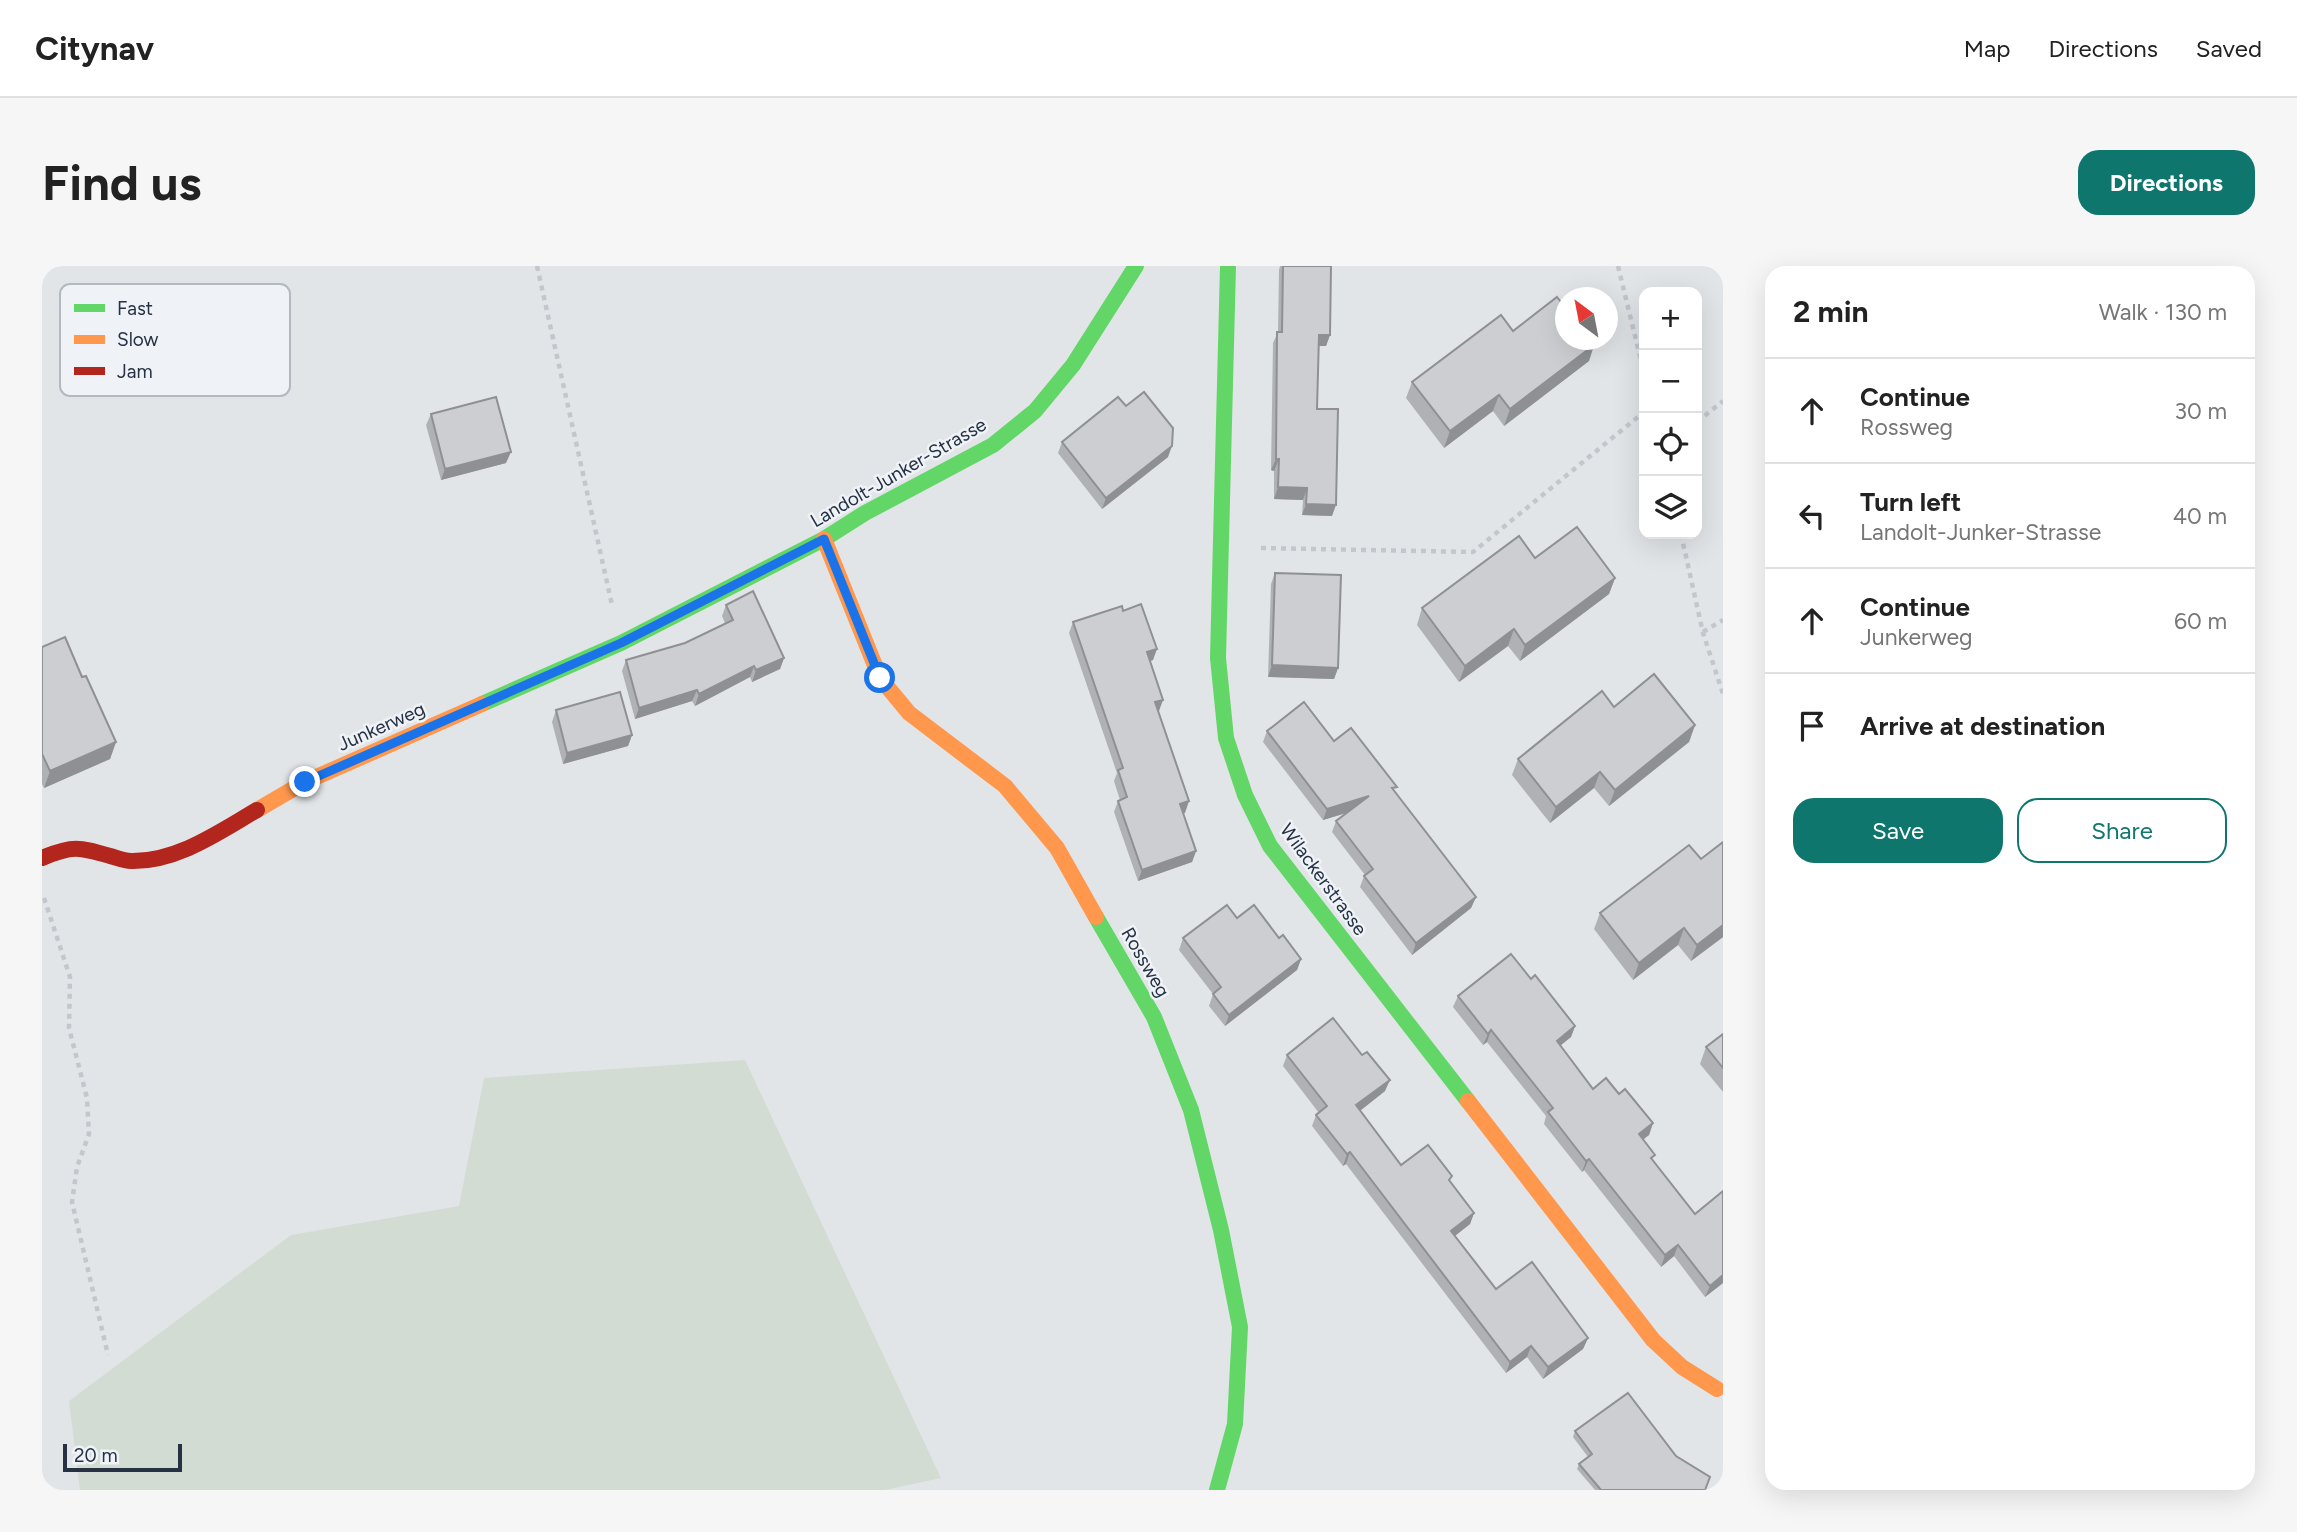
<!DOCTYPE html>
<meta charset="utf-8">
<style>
:root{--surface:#fff;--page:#f6f6f6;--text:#222;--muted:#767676;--line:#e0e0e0;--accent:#0f766e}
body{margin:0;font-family:Figtree,sans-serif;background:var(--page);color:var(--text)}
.controls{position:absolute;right:21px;top:21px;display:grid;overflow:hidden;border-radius:14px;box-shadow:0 7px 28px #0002}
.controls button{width:63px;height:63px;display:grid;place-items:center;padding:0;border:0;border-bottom:2px solid var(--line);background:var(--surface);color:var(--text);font:35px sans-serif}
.compass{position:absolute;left:1513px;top:21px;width:63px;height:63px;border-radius:50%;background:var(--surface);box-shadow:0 7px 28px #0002;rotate:328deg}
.scale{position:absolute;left:21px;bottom:18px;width:119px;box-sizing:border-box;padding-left:7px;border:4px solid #263143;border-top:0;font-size:19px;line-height:24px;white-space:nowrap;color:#263143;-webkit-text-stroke:5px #eff3f7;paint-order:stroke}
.stop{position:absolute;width:21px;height:21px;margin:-16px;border:5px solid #1a73e8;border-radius:50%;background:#fff}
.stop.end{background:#1a73e8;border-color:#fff;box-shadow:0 2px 7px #0008}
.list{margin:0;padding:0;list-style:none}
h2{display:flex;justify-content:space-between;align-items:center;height:91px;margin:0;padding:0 28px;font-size:30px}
h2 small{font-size:23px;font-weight:400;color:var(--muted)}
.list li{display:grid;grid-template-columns:46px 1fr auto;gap:21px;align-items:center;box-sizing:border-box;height:105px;padding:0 28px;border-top:2px solid var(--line)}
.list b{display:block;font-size:26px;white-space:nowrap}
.list p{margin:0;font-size:23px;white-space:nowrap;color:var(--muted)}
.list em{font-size:23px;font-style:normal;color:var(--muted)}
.actions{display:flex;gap:14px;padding:21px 28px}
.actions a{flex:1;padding:16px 0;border:2px solid var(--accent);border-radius:21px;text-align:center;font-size:24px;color:var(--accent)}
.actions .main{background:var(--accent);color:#fff}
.icon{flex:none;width:38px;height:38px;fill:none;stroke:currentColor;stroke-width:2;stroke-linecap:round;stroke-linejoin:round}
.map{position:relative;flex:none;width:1681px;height:1224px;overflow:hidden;border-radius:21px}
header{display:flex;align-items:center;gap:42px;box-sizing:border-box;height:98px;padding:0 35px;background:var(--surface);border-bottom:2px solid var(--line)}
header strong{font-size:33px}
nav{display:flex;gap:38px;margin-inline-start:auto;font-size:24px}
.intro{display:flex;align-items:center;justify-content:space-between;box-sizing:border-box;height:168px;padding:0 42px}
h1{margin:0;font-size:49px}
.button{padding:18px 32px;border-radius:21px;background:var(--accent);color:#fff;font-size:24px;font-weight:700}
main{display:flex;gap:42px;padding:0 42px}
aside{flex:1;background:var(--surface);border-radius:21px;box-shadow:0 7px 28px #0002}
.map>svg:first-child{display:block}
.green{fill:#d2dcd2}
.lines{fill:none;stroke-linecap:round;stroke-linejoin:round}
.path{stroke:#c3c6cb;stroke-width:4.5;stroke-dasharray:5 5;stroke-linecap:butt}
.fast{stroke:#63d668;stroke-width:16}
.slow{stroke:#ff974d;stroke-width:16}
.jam{stroke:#b3261e;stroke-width:16}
.wall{fill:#afb1b5}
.shaded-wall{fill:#8f9093}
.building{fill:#ccced2;stroke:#8f9093;stroke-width:2}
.route{stroke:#1a73e8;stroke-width:9}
.labels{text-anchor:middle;stroke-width:5;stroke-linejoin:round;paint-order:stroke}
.street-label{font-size:19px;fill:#263143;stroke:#eff3f7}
.key{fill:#eff3f7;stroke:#b3b9c1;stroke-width:2}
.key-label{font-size:19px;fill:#263143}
</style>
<header>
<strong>Citynav</strong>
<nav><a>Map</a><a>Directions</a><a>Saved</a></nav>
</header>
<div class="intro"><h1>Find us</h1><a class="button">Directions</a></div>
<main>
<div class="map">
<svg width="1681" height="1224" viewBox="0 0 1681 1224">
<rect width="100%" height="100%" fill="#e2e5e8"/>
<path class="green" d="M703,794L899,1212L843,1224H38L27,1135L249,969L417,940L442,812Z"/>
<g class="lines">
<g class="path">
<path d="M495,0L570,339"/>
<path d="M1576,0L1602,107"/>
<path d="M1655,156L1681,135"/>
<path d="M1639,268L1661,367L1681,428"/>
<path d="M1219,282L1431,286L1602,146"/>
<path d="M1661,366L1681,354"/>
<path d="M2,632L28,711L27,762L45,832L47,868L35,901L30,936L66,1089"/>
</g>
<g class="fast">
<path d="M1186,0L1176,392L1184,472L1203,529L1228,580L1426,835"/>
<path d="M440,438L579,377L782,273L823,247L951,179L993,145L1031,99L1094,0"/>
<path d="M1054,651L1112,751L1149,844L1179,964L1198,1061L1193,1158L1175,1224"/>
</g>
<g class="slow">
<path d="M782,273L838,412L867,447L963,520L1015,582L1054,651"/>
<path d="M215,544L263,516L440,438"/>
<path d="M1426,835L1611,1074L1640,1101L1675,1123"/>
</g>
<path class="jam" d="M0,592C31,579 37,581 68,590C75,592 83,595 89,595C135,596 177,566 215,544"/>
</g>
<g class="wall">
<path d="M1238,0H1289L1288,69L1284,80H1277L1275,143L1290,250L1260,249L1261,234L1232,233V205L1229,204L1231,77L1236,66L1237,4Z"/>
<path d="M1471,65L1552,79L1547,95L1462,160L1451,145L1402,182L1364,132L1370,116Z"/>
<path d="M389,148L464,197L399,214L384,159Z"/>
<path d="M1020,176L1126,191L1060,243L1016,187Z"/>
<path d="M1493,292L1573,312L1567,328L1478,395L1466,380L1417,416L1375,359L1380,342Z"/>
<path d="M1233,307L1296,402L1292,413L1226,411L1229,318Z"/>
<path d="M684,339L742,392L738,403L710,416L708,411L653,440L650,435L593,453L580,405L584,394L643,377L683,357L680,350Z"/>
<path d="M1081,345L1111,394L1108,395L1117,445H1116L1143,547H1141L1154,585L1150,596L1096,615L1072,546L1076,535L1078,534L1072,515L1075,507L1027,367L1031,356Z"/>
<path d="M0,381L40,411L74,476L68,493L2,522L0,518Z"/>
<path d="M1572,441L1653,459L1647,476L1567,540L1552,522L1508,557L1470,509L1476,493Z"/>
<path d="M514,444L590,469L586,480L521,498L510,456Z"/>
<path d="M1225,465L1292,475L1353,526L1434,631L1429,642L1370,689L1318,621L1322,610L1323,609L1290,566L1294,555L1305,547L1281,554L1221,476Z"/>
<path d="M1659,593L1681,671L1649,695L1636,679L1591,714L1552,663L1558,647Z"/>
<path d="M1195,652L1237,672L1259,693L1255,704L1183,760L1167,740L1171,728L1137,684L1141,672Z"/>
<path d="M1489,713L1533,760L1529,771L1518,780L1551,823L1577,828L1611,857L1607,869L1601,873L1611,894L1653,948L1681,925V1017L1663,1031L1632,990L1619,1001L1542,904L1540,906L1502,858L1504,850L1445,776L1441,779L1411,741L1416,730Z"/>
<path d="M1681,768V826L1658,798L1664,781Z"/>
<path d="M1245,789L1343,825L1318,845L1359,899L1408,916L1432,947L1428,958L1413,970L1454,1023L1546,1072L1541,1083L1501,1113L1485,1091L1464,1107L1304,898L1301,900L1270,860L1274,849L1277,847L1241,800Z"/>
<path d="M1533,1165L1634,1190L1663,1224H1553L1535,1203L1537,1198L1546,1191L1531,1171Z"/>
</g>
<g class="shaded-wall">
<path d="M1277,69H1288L1284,80H1273Z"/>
<path d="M1552,79L1547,95L1462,160L1468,143Z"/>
<path d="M1457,129L1451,145L1402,182L1408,165Z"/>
<path d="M1130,180L1126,191L1060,243L1064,232Z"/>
<path d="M469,186L464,197L399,214L403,203Z"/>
<path d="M1234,193H1237L1232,205L1229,204Z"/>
<path d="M1236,221L1265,222L1261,234L1232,233Z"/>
<path d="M1264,238L1294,239L1290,250L1260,249Z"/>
<path d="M1573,312L1567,328L1478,395L1483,379Z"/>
<path d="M1472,363L1466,380L1417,416L1423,400Z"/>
<path d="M1115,383L1111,394L1101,397L1105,386Z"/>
<path d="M742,392L738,403L710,416L714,404Z"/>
<path d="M1230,399L1296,402L1292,413L1226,411Z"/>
<path d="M712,400L708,411L653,440L657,428Z"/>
<path d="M655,424L650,435L593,453L597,442Z"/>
<path d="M1121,434L1117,445L1109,448L1113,436Z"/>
<path d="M1653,459L1647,476L1567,540L1573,524Z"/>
<path d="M590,469L586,480L521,498L525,487Z"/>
<path d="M74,476L68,493L2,522L8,505Z"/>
<path d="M1558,506L1552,522L1508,557L1514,541Z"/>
<path d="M1327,530L1323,541L1281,554L1285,543Z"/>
<path d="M1147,535L1143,547L1134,550L1138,538Z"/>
<path d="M1154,585L1150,596L1096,615L1100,604Z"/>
<path d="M1434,631L1429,642L1370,689L1374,677Z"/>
<path d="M1681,659V671L1649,695L1655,679Z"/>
<path d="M1642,662L1636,679L1591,714L1597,697Z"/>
<path d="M1259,693L1255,704L1183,760L1187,749Z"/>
<path d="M1533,760L1529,771L1510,786L1515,775Z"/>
<path d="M1449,764L1445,776L1441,779L1446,768Z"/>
<path d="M1348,814L1343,825L1310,851L1314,839Z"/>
<path d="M1611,857L1607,869L1593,880L1597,868Z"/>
<path d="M1308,886L1304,898L1301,900L1305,888Z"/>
<path d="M1547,893L1542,904L1540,906L1544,895Z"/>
<path d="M1432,947L1428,958L1405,976L1409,965Z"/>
<path d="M1636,979L1632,990L1619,1001L1623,989Z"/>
<path d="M1681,1009V1017L1663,1031L1668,1020Z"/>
<path d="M1546,1072L1541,1083L1501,1113L1506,1101Z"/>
<path d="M1489,1080L1485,1091L1464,1107L1468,1096Z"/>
</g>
<g class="building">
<path d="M1241,0H1289L1288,69H1277L1275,143H1296L1294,239L1264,238L1265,222L1236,221L1237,193H1234L1235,66H1240Z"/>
<path d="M1515,31L1523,41V74H1548L1552,79L1468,143L1457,129L1408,165L1370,116L1459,49L1471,65Z"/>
<path d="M1102,126L1131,162L1130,180L1064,232L1020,176L1076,131L1084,140Z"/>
<path d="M454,131L469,186L403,203L389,148Z"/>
<path d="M1535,261L1573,312L1483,379L1472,363L1423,400L1380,342L1477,270L1493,292Z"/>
<path d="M1233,307L1299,309L1296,402L1230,399Z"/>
<path d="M711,325L742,392L714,404L712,400L657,428L655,424L597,442L584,394L643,377L691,354L684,339Z"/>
<path d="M1099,338L1115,383L1105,386L1121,434L1113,436L1147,535L1138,538L1154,585L1100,604L1076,535L1085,531L1076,504L1081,502L1031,356L1080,340L1081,345Z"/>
<path d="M23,371L40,411L44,410L74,476L8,505L0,488V381Z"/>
<path d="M1612,408L1653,459L1573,524L1558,506L1514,541L1476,493L1560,425L1572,441Z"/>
<path d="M578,426L590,469L525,487L514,444Z"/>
<path d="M1262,436L1292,475L1309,462L1355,521L1350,522L1434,631L1374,677L1322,610L1331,603L1294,555L1327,530L1285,543L1225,465Z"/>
<path d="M1681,576V659L1655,679L1642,662L1597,697L1558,647L1647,579L1659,593Z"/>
<path d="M1185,639L1195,652L1212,639L1237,672L1241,669L1259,693L1187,749L1171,728L1179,721L1141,672Z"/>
<path d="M1469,688L1489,713L1493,709L1533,760L1515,775L1551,823L1564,812L1577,828L1583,823L1611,857L1597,868L1613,889L1609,892L1653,948L1681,925V1009L1668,1020L1636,979L1623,989L1547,893L1544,895L1506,846L1511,842L1449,764L1446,768L1416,730Z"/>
<path d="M1291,752L1320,789L1325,786L1348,814L1314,839L1359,899L1386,879L1410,910L1407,914L1432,947L1409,965L1454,1023L1490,996L1546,1072L1506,1101L1489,1080L1468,1096L1308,886L1305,888L1274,849L1285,840L1245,789Z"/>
<path d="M1681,768V802L1664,781Z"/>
<path d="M1586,1127L1634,1190L1668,1211L1663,1224H1559L1537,1198L1550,1188L1533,1165Z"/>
</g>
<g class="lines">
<path class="route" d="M263,516L579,377L782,273L838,412"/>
</g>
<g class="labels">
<g class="street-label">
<text transform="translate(856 206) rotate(-30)" y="7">Landolt-Junker-Strasse</text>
<text transform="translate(339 460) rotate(-24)" y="7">Junkerweg</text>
<text transform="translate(1282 613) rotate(54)" y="7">Wilackerstrasse</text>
<text transform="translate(1104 696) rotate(60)" y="7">Rossweg</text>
</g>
</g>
<rect x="18" y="18" width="230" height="112" rx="10" class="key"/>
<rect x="32" y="38" width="31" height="8" fill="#63d668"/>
<rect x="32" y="69" width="31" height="9" fill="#ff974d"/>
<rect x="32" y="101" width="31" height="8" fill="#b3261e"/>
<g class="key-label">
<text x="75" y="49">Fast</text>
<text x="75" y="80">Slow</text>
<text x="75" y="112">Jam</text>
</g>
</svg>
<div class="controls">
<button>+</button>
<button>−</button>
<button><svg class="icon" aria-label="locate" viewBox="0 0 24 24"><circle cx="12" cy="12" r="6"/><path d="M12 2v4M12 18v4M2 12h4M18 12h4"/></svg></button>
<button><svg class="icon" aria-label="layers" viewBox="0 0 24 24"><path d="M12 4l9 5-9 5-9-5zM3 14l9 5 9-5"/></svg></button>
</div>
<svg class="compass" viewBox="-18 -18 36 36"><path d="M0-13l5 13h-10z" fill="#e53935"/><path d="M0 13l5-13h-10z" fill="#767676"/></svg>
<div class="scale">20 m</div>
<div class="stop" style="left:838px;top:412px"></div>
<div class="stop end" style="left:263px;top:516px"></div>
</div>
<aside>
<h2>2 min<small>Walk · 130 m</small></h2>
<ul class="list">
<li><svg class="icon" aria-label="ahead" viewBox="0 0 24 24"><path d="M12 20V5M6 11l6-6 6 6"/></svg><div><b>Continue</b><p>Rossweg</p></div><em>30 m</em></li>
<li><svg class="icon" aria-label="left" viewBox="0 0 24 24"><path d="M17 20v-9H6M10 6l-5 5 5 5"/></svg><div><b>Turn left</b><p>Landolt-Junker-Strasse</p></div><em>40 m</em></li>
<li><svg class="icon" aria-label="ahead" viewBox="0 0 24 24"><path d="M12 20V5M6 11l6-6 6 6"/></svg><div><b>Continue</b><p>Junkerweg</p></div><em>60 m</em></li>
<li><svg class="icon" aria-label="arrive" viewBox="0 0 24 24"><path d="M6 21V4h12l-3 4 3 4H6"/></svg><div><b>Arrive at destination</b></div></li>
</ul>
<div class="actions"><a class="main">Save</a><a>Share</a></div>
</aside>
</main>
